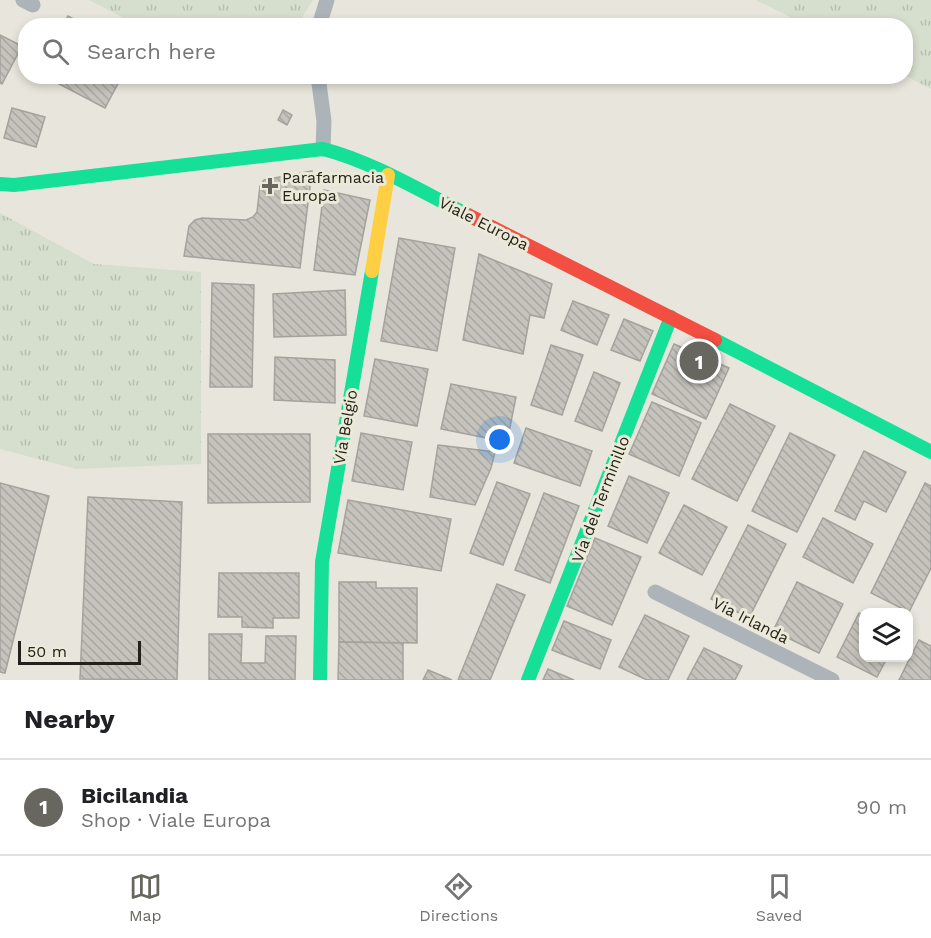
<!DOCTYPE html>
<meta charset="utf-8">
<style>
:root{--surface:#fff;--page:#f6f6f6;--text:#202124;--muted:#757577;--line:#e0e0e0;--accent:#67665f}
body{margin:0;font-family:"Work Sans",sans-serif;background:var(--page);color:var(--text)}
.controls{position:absolute;right:18px;bottom:18px;display:grid;overflow:hidden;border-radius:12px;box-shadow:0 3px 9px #0003}
.controls button{width:54px;height:54px;display:grid;place-items:center;padding:0;border:0;border-bottom:2px solid var(--line);background:var(--surface);color:var(--text);font:30px sans-serif}
.scale{position:absolute;left:18px;bottom:15px;width:123px;box-sizing:border-box;padding-left:6px;border:3px solid #22211b;border-top:0;font-size:16px;line-height:21px;white-space:nowrap;color:#22211b;-webkit-text-stroke:4px #ece9d8;paint-order:stroke}
.you{position:absolute;left:500px;top:440px;width:21px;height:21px;margin:-15px;border:4px solid #fff;border-radius:50%;background:#1a73e8;box-shadow:0 0 0 9px #1a73e833}
.badge{display:grid;place-items:center;width:39px;height:39px;border-radius:50%;background:var(--accent);color:#fff;font-size:20px;font-weight:700}
.pin{position:absolute;translate:-50% -50%;border:3px solid #fff;box-shadow:0 2px 6px #0006}
.list{margin:0;padding:0;list-style:none}
h2{display:flex;justify-content:space-between;align-items:center;height:78px;margin:0;padding:0 24px;font-size:26px}
h2 small{font-size:20px;font-weight:400;color:var(--muted)}
.list li{display:grid;grid-template-columns:39px 1fr auto;gap:18px;align-items:center;box-sizing:border-box;height:96px;padding:0 24px;border-top:2px solid var(--line)}
.list b{display:block;font-size:22px;white-space:nowrap}
.list p{margin:0;font-size:20px;white-space:nowrap;color:var(--muted)}
.list em{font-size:20px;font-style:normal;color:var(--muted)}
.icon{flex:none;width:33px;height:33px;fill:none;stroke:currentColor;stroke-width:2;stroke-linecap:round;stroke-linejoin:round}
.map{position:relative;flex:none;width:931px;height:680px;overflow:hidden}
.search{position:absolute;background:var(--surface);box-shadow:0 3px 9px #0003;left:18px;right:18px;top:18px;height:66px;display:flex;align-items:center;gap:15px;box-sizing:border-box;padding:0 21px;border-radius:24px;color:var(--muted);font-size:22px}
.sheet{height:174px;background:var(--surface)}
nav{display:flex;justify-content:space-around;align-items:center;box-sizing:border-box;height:84px;border-top:2px solid var(--line);background:var(--surface);font-size:16px;color:var(--muted)}
nav a{display:grid;justify-items:center;gap:3px}
nav .on{color:var(--accent)}
.map>svg:first-child{display:block}
.grass{fill:url(#grass-tufts)}
.building{fill:url(#building-back-hatch);stroke:#a4a29c;stroke-width:1.5}
.lines{fill:none;stroke-linecap:round;stroke-linejoin:round}
.street{stroke:#acb4b9;stroke-width:15}
.fast{stroke:#16e098;stroke-width:14}
.slow{stroke:#ffcf43;stroke-width:14}
.jam{stroke:#f24e42;stroke-width:14}
.poi-dot{fill:#67665f;stroke:#ece9d8;stroke-width:2}
.labels{text-anchor:middle;stroke-width:6;stroke-linejoin:round;paint-order:stroke}
.poi-label{font-size:16px;fill:#22211b;stroke:#ece9d8;text-anchor:start}
.street-label{font-size:16px;fill:#22211b;stroke:#ece9d8}
</style>
<div class="map">
<svg width="931" height="680" viewBox="0 0 931 680">
<defs>
<pattern id="grass-tufts" width="24" height="20" patternUnits="userSpaceOnUse" patternTransform="scale(1.5)"><rect width="24" height="20" fill="#d6dece"/><path d="M3 7l-1-3M5 7V3M7 7l1-3M15 17l-1-3M17 17v-4M19 17l1-3" fill="none" stroke="#b7beb0"/></pattern>
<pattern id="building-back-hatch" width="6" height="6" patternUnits="userSpaceOnUse" patternTransform="scale(1.5)"><rect width="6" height="6" fill="#c5c3bc"/><path d="M-1 5l2 2M0 0l6 6M5-1l2 2" fill="none" stroke="#a9a7a1"/></pattern>
</defs>
<rect width="100%" height="100%" fill="#e8e6dc"/>
<g class="grass">
<path d="M89,0H313L297,25H137Z"/>
<path d="M756,0H931V89L906,76V26L806,25Z"/>
<path d="M0,213L94,264L201,272V464L76,469L0,449Z"/>
</g>
<g class="building">
<path d="M68,16L86,26H62Z"/>
<path d="M0,35L22,46L2,84L0,83Z"/>
<path d="M44,76H122L105,108Z"/>
<path d="M12,108L45,117L36,147L4,138Z"/>
<path d="M283,110L292,115L287,125L278,120Z"/>
<path d="M312,171L300,268L184,256L189,226L195,220L202,218L246,220L253,217L257,212L260,186L264,180Z"/>
<path d="M324,190L370,200L355,275L314,270Z"/>
<path d="M399,238L455,248L437,351L381,341Z"/>
<path d="M479,254L552,284L544,318L530,315L523,354L463,340Z"/>
<path d="M212,283L254,285L252,387H210Z"/>
<path d="M345,290L346,335L274,337L273,294Z"/>
<path d="M573,301L609,315L597,345L561,330Z"/>
<path d="M624,319L653,331L640,361L611,350Z"/>
<path d="M674,344L729,368L706,419L652,394Z"/>
<path d="M551,345L583,355L562,415L531,405Z"/>
<path d="M275,357L335,360V403L274,400Z"/>
<path d="M375,359L428,369L417,426L364,416Z"/>
<path d="M594,372L620,383L602,431L575,421Z"/>
<path d="M451,384L516,397L507,442L441,429Z"/>
<path d="M652,402L701,423L679,476L629,454Z"/>
<path d="M730,404L775,426L737,501L692,479Z"/>
<path d="M526,428L592,451L580,486L514,463Z"/>
<path d="M361,433L412,442L403,490L352,481Z"/>
<path d="M790,433L835,455L797,532L752,511Z"/>
<path d="M208,434H310V502L208,503Z"/>
<path d="M438,445L495,452L491,468L475,505L430,497Z"/>
<path d="M864,451L906,472L886,512L864,501L855,520L835,511Z"/>
<path d="M629,476L669,493L647,543L608,526Z"/>
<path d="M497,482L530,494L503,565L470,553Z"/>
<path d="M0,483L49,496L5,673L0,672Z"/>
<path d="M925,483L931,486V568L909,612L871,593Z"/>
<path d="M544,493L579,506L550,583L515,570Z"/>
<path d="M88,497L182,502L177,680L80,679Z"/>
<path d="M348,500L451,519L441,571L338,553Z"/>
<path d="M684,505L727,527L702,575L659,553Z"/>
<path d="M823,518L873,544L853,583L803,557Z"/>
<path d="M748,525L786,544L749,618L711,599Z"/>
<path d="M595,538L641,557L612,625L567,606Z"/>
<path d="M219,573H299V618H273V628L242,627V617H218Z"/>
<path d="M339,582H376V588H417V643L339,642Z"/>
<path d="M797,582L843,604L819,653L773,631Z"/>
<path d="M497,584L525,595L490,680H458Z"/>
<path d="M859,613L864,615V658H887L877,677L837,657Z"/>
<path d="M645,615L689,636L668,680H647L619,667Z"/>
<path d="M564,621L611,640L600,669L552,650Z"/>
<path d="M209,634H242L241,663H265L266,636H296L295,680H209Z"/>
<path d="M919,640L931,646V680H899Z"/>
<path d="M339,642L403,643V680H338Z"/>
<path d="M704,648L742,666L735,680H687Z"/>
<path d="M548,669L574,680H543Z"/>
<path d="M428,670L452,680H423Z"/>
</g>
<g class="lines">
<g class="street">
<path d="M23,0L33,5"/>
<path d="M319,26L327,0"/>
<path d="M318,76L324,121L323,149"/>
<path d="M655,592L832,680"/>
</g>
<g class="fast">
<path d="M0,184L14,185L323,149C371,161 424,193 468,215"/>
<path d="M715,340L931,452"/>
<path d="M320,680L322,562L372,271"/>
<path d="M528,680L671,317"/>
</g>
<path class="slow" d="M372,271L388,175"/>
<path class="jam" d="M468,215L715,340"/>
</g>
<path class="poi-dot" d="M267 177h6v6h6v6h-6v6h-6v-6h-6v-6h6z"/>
<g class="labels">
<g class="poi-label">
<text x="282" y="183">Parafarmacia<tspan x="282" dy="18">Europa</tspan></text>
</g>
<g class="street-label">
<text transform="translate(484 223) rotate(27)" y="6">Viale Europa</text>
<text transform="translate(345 427) rotate(-80)" y="6">Via Belgio</text>
<text transform="translate(600 499) rotate(-69)" y="6">Via del Terminillo</text>
<text transform="translate(751 620) rotate(27)" y="6">Via Irlanda</text>
</g>
</g>
</svg>
<div class="controls">
<button><svg class="icon" aria-label="layers" viewBox="0 0 24 24"><path d="M12 4l9 5-9 5-9-5zM3 14l9 5 9-5"/></svg></button>
</div>
<div class="scale">50 m</div>
<div class="you"></div>
<div class="pin badge" style="left:699px;top:361px">1</div>
<div class="search"><svg class="icon" aria-label="search" viewBox="0 0 24 24"><circle cx="10" cy="10" r="6"/><path d="M15 15l6 6"/></svg>Search here</div>
</div>
<section class="sheet">
<h2>Nearby<small></small></h2>
<ul class="list">
<li><span class="badge">1</span><div><b>Bicilandia</b><p>Shop · Viale Europa</p></div><em>90 m</em></li>
</ul>
</section>
<nav>
<a class="on"><svg class="icon" aria-label="map" viewBox="0 0 24 24"><path d="M3 6l6-2 6 2 6-2v14l-6 2-6-2-6 2zM9 4v14M15 6v14"/></svg>Map</a>
<a><svg class="icon" aria-label="directions" viewBox="0 0 24 24"><path d="M12 3l9 9-9 9-9-9zM9 14v-3h6M13 9l2 2-2 2"/></svg>Directions</a>
<a><svg class="icon" aria-label="saved" viewBox="0 0 24 24"><path d="M7 4h10v16l-5-4-5 4z"/></svg>Saved</a>
</nav>
